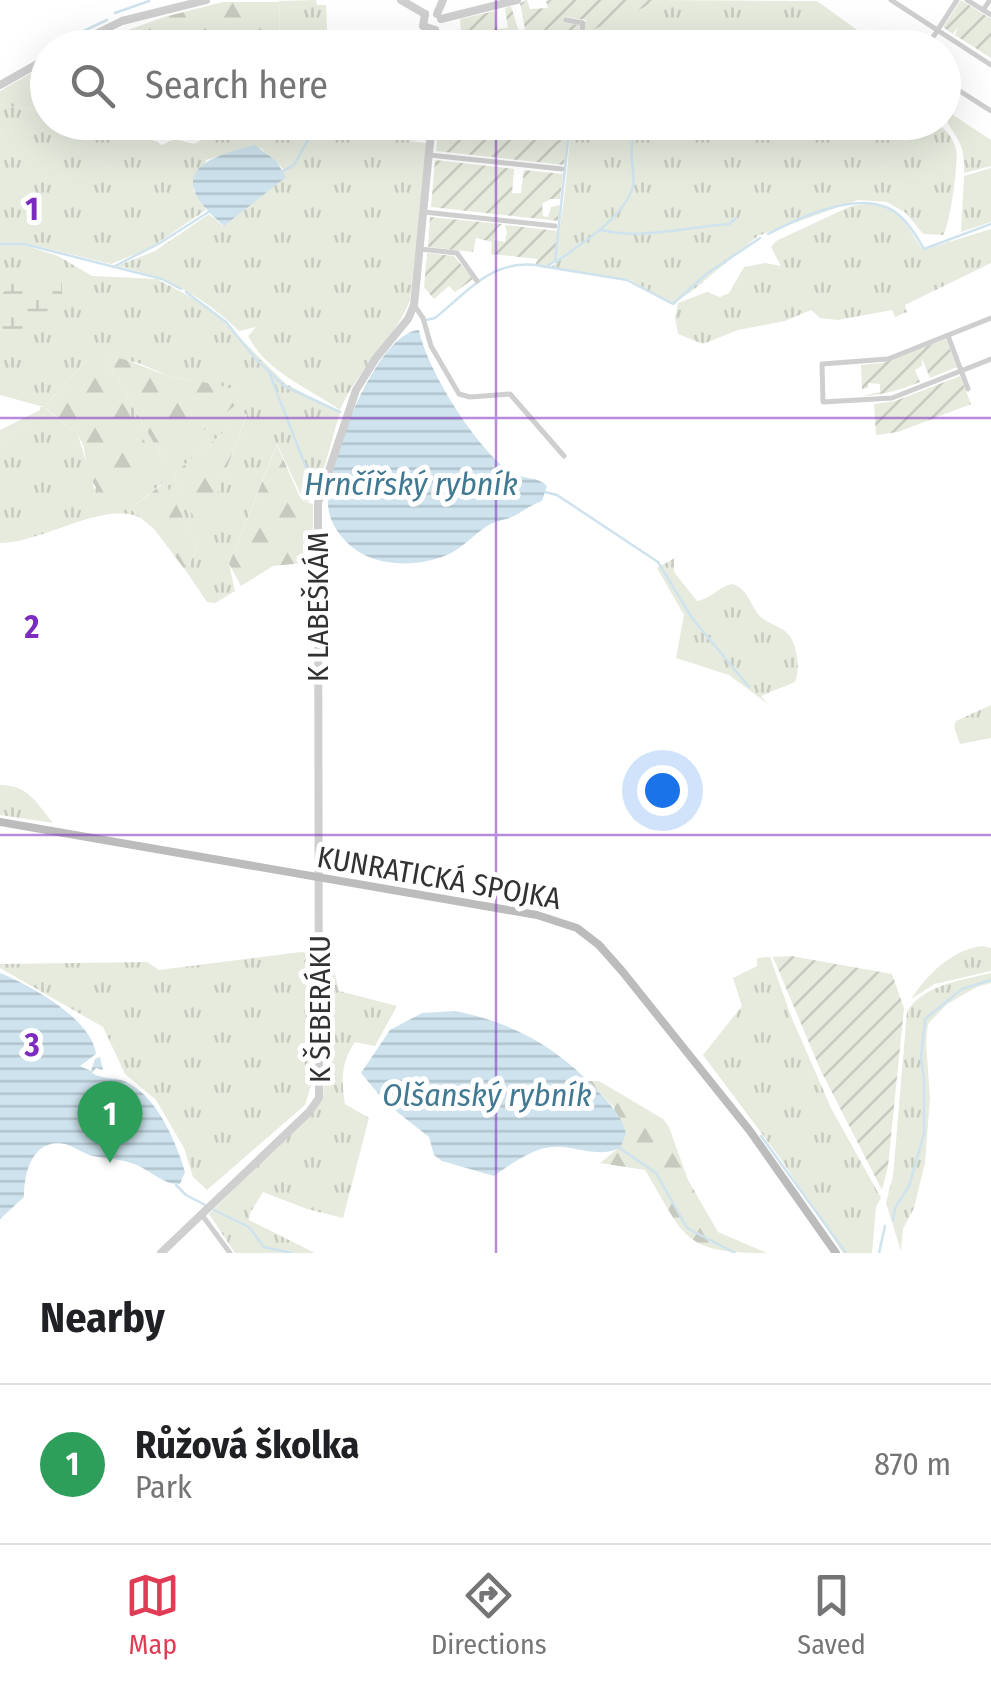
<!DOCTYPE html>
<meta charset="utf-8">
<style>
:root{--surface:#fff;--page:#f2f2f2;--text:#202124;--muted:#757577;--line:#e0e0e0;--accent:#e13c55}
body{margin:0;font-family:"Fira Sans Condensed",sans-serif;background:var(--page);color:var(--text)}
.you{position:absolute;left:662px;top:790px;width:35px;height:35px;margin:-25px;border:8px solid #fff;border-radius:50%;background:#1a73e8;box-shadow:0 0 0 15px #1a73e833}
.badge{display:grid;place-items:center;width:65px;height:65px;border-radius:50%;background:var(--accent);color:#fff;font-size:32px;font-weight:700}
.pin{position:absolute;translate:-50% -82px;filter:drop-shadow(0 2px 5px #0008)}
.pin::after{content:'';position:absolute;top:52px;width:35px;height:30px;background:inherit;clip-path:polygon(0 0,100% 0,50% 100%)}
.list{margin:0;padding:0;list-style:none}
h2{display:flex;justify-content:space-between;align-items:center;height:130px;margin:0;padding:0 40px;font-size:42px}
h2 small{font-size:32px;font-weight:400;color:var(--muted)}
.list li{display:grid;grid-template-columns:65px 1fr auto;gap:30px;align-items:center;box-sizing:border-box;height:160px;padding:0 40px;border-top:2px solid var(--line)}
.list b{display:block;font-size:38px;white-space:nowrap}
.list p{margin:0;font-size:32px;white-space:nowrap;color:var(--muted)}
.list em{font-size:32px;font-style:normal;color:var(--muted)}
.icon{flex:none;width:55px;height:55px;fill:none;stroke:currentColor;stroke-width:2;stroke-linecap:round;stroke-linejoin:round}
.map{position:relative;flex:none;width:991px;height:1253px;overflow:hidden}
.search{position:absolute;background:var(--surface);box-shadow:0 10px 40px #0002;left:30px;right:30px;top:30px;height:110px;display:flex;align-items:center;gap:25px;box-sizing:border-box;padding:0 35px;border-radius:55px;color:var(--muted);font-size:38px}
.sheet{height:290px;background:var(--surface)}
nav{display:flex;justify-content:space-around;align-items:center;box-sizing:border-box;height:140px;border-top:2px solid var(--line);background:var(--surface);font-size:28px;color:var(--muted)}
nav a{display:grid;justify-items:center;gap:5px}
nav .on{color:var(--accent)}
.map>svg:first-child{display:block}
.grass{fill:url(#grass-tufts);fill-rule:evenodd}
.forest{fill:url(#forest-firs)}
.wetland{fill:url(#wetland-marsh)}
.garden{fill:url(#garden-furrows)}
.water{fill:url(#water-rules)}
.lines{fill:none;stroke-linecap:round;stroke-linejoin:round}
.stream{stroke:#cee3ed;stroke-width:2.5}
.minor{stroke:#cfcfcf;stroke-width:5}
.tertiary{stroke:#cfcfcf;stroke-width:8}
.secondary{stroke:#bcbcbc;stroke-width:8}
.grid{fill:none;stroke:#7b2cbf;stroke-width:2.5;stroke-opacity:0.55}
.labels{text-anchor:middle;stroke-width:10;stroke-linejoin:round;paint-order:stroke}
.street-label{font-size:30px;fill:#323232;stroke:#fff}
.water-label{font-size:32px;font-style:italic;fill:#417993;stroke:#fff}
.grid-label{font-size:32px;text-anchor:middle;font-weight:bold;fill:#7b2cbf;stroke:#fff;stroke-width:10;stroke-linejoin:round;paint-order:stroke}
</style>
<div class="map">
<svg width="991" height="1253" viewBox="0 0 991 1253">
<defs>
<pattern id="grass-tufts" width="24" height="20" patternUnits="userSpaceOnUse" patternTransform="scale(2.5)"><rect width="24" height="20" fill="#e6ebde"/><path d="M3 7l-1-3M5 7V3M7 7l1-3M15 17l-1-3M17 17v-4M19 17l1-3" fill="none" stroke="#c6cabf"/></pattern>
<pattern id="forest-firs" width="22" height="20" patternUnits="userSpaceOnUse" patternTransform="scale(2.5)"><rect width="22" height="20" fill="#e6ebde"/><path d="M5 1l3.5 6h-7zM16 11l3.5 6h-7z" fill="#c6cabf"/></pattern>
<pattern id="wetland-marsh" width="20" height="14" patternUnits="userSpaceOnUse" patternTransform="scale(2.5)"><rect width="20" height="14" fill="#e6ebde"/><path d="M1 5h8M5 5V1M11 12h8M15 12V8" fill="none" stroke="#c6cabf"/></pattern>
<pattern id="garden-furrows" width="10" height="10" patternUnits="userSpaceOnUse" patternTransform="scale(2.5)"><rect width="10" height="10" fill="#e6ebde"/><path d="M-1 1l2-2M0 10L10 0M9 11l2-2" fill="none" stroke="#c6cabf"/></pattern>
<pattern id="water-rules" width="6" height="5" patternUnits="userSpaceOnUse" patternTransform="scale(2.5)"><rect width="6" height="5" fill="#cee3ed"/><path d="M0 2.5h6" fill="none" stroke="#b1c3cc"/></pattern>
</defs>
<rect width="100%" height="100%" fill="#fff"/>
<g class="grass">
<path d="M316,0L317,5H326L328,47H280L279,1Z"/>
<path d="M661,0L817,1L881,47L582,48L586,20L590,30Z"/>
<path d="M0,104L47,112L48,122L122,123L162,145L175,139L194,144L219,131L220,123H304C318,146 336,127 354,123C360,121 365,123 371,123L378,134L388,139L373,123H390L389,136L425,139L428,123V139L407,141L427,143L410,300C396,338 358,368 340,410C308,387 267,373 248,336L256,327L239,331C202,295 168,278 117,266L155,251L209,214L223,226L284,170L261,148H243L206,160L193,189L206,210L150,248L111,264L25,243H2L24,245L58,256L92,276L157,279L209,307L286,384L340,412L317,493H311L306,485L309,502L304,501L301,495L277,444L229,564L235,591L215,603L207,602L186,571L198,547L164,482L130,509L145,520C107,497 45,543 0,543V441L45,413L44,407L0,395ZM109,356L138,363L169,376L235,390L164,461L108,362ZM97,358L118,397L95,491L78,435L44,407L85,362ZM245,415H247L202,531L172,475Z"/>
<path d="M944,109L991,140V166L964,173C966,134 948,136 944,109Z"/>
<path d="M571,123H938C946,130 953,138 956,149C959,160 950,226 943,235L923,234L906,213L887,202L858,200L758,236L691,292L671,304L630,280L550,268L570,250L548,267C562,253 569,149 571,123Z"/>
<path d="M991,168V222L961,232L964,176Z"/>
<path d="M872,203C904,213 906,225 923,250L991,229V263L905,305L907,312L895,317L892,310L838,320L820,318L811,310L785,321L738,330L703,344L678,334L675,317L678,303L707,292L720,297L729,293L744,267L765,263L781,266L771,247L776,241L851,206Z"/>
<path d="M680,555L674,559V572L697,601C712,599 718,586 733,584C748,590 749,602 758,614C766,624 783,626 790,636C798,649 800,670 795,682L761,696L768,704L729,675L676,658L684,615L657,568Z"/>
<path d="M991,705V738L960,744L954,727L956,721Z"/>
<path d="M0,785C28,785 36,802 53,823L0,815Z"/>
<path d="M328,945L339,991L397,1006L375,1046L355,1042C341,1062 341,1080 345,1104L369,1118L343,1218L307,1209L263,1192L250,1213L249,1220L315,1253H235L209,1214L323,1100Z"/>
<path d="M982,946L991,948V971L935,984L911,999C927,975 951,950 982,946Z"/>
<path d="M301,952L309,953L311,958L312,1082L305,1105L207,1190L193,1177L184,1148L156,1100L125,1074L103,1027L0,968V964L147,962L159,970Z"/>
<path d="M770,957L791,1016L831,1108L881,1198L876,1207L872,1253H843L780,1158L703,1055L742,1006L733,978L757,966V958Z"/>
<path d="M991,973V983L977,987L947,1004L928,1024L926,1041L930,1098L925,1163L914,1208L903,1229L901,1251L886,1203L893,1176L907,1012C922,985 962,980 991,973Z"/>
</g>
<g class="forest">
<path d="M223,2H279L280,47H81L164,17Z"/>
<path d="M47,64V112L0,104V91Z"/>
<path d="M108,356C131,359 148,370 170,376C194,383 228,382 246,397L164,461L108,362Z"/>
<path d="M97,357L159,467L110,509L88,475L84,447L78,435L46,408L45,413L0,441V430L40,410V407H44L85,362Z"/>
<path d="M247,413L244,422L202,533L172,475Z"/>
<path d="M277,445L299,495L303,501L313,504V562L273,566L241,586L229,564Z"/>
<path d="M165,482L198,547L186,571L154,529L130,509Z"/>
<path d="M588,1081H599L663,1119L669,1127L688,1180L718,1232L767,1253C682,1253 686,1238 645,1170L600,1163L620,1147L614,1107Z"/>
</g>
<path class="wetland" d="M62,278V304L0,358V296L11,284Z"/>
<g class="garden">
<path d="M527,0L530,9L548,8L546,1L550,0H661L590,31L586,20L566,17L565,23L580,25L577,47H462L460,19L495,11L497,29L508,28L505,8L511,6L519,32L525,29L520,3Z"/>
<path d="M961,0L991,19V58L955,35L958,27L953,34L943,27Z"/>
<path d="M439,123H535L534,130L538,131L547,123H569L564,165L436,151Z"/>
<path d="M435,160L514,169L512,193H521L524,170L563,174L560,199H550L542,204L543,216L548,217L551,207L560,205L558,221L431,207Z"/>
<path d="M430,217L502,224L496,229L494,240L505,242L507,233L505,225L558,231L555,261L548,267L535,265L538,259L491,254L492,242L476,238L473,252L428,247Z"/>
<path d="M427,253L454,256L473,279L455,292L449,286L434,299L424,287Z"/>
<path d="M946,339L957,367L930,378L922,359V366L915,370L920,382C900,390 883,395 862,396L880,392V384L868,383V388L862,389L861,365L882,363Z"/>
<path d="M960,376L971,404L898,432L876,435L874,404L895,401Z"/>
<path d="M791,956L892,974L904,1008L888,1166L882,1190L820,1069L773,957Z"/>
</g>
<g class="water">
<path d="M255,145L276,161L286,177L224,226C165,176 198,159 255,145Z"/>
<path d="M419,330C426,368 478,452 512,473C524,480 538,476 547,486L542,501C531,505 525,510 516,515C507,520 496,520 487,526C475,534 464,546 451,553C427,565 393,567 369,557C349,549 329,527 328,505C325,468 376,332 419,330Z"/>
<path d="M0,973C30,985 92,1019 96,1054L80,1066L91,1071L95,1059L100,1057L103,1070L96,1068L92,1073C105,1081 118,1076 130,1084C158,1099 177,1144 185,1172L180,1184C165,1185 153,1173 139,1166C124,1159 108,1159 93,1156C83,1154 74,1146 65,1144C32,1138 24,1173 24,1197L0,1219Z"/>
<path d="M455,1011C514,1023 555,1046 596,1089C609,1103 622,1115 626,1134L620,1148C601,1157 582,1149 562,1147C537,1144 514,1162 494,1176L442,1161L434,1155L429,1137L387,1104L361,1073L390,1030L422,1013Z"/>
</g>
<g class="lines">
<g class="stream">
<path d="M115,13L149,1"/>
<path d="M71,37L107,20"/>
<path d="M57,47L62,42"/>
<path d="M584,48L586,40"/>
<path d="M42,66L48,63"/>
<path d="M283,171L294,165L309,138"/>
<path d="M601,230C643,240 686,227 729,224L736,218"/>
<path d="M768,234C799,218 853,192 888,208C904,215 916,235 924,249L991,224"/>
<path d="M0,244H24L162,279L181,289"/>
<path d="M556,262C582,243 624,218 633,186C636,172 628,159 633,140"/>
<path d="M113,267L160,243L210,211"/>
<path d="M547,267L627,280L673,304L705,275L760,238"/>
<path d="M186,292L226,322L255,358L284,386L340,412"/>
<path d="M426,320L435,318C471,289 496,255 546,267L555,261L570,122"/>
<path d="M270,375L318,498"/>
<path d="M545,492L557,495L658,562L692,618L749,687"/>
<path d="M761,1136L846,1253"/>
<path d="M618,1147L656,1173L687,1228L735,1253"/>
<path d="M176,1185L186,1195L207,1206"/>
<path d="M214,1210L249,1227L264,1247L292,1253"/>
<path d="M893,1220L895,1208L909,1186L924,1134V1080L921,1057L925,1019L962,989L991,980"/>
<path d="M879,1253L885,1226"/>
</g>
<g class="minor">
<path d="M891,0L991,65"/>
<path d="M967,0L991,15"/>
<path d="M983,10L990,0"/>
<path d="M566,20L583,23L580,48"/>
<path d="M926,48L957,0"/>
<path d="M944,81L991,111"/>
<path d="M429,155L562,169"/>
<path d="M424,212L555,226"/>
<path d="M420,249L457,253L477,281"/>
<path d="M414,305L423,318L431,346L459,394L470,397L510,394L564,456"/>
<path d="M991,318L888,359L822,364L823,402L892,398L991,359"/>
<path d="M948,336L968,389"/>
<path d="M202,1215L230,1253"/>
</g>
<g class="tertiary">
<path d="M401,0L425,14"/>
<path d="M425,14L423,26L435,30"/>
<path d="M437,14L443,0"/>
<path d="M441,19L517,0"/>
<path d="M435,30L439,48"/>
<path d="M67,48L122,21L206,0"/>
<path d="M0,85L48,58"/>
<path d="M161,1253L309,1112L319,1098L318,503L356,390L376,358L408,319L414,305L432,122"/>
</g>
<path class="secondary" d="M0,822L537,915L577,928L599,945L622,971L750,1131L836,1253"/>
</g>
<path class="grid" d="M496,0V48M496,122V1253M0,418H991M0,835H991"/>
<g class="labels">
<g class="street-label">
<text transform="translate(318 607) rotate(-90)" y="10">K LABEŠKÁM</text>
<text transform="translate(439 878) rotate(10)" y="10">KUNRATICKÁ SPOJKA</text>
<text transform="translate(320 1009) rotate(-90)" y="10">K ŠEBERÁKU</text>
</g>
<g class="water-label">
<text x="411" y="495">Hrnčířský rybník</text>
<text x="487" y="1106">Olšanský rybník</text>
</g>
</g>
<g class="grid-label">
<text x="32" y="220">1</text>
<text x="32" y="638">2</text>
<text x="32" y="1056">3</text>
</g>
</svg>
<div class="you"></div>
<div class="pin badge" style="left:110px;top:1163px;background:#2e9e5b">1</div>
<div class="search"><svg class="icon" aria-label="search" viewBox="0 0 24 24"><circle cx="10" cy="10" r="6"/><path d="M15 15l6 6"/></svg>Search here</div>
</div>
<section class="sheet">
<h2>Nearby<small></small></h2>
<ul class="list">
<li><span class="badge" style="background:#2e9e5b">1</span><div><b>Růžová školka</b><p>Park</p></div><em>870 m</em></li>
</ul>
</section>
<nav>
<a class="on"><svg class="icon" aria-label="map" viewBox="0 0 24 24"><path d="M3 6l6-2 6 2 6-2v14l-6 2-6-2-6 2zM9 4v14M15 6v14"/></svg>Map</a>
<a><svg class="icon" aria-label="directions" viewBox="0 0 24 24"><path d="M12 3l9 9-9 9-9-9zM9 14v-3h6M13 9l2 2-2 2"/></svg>Directions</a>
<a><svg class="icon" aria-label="saved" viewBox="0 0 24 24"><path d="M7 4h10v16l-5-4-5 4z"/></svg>Saved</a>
</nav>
